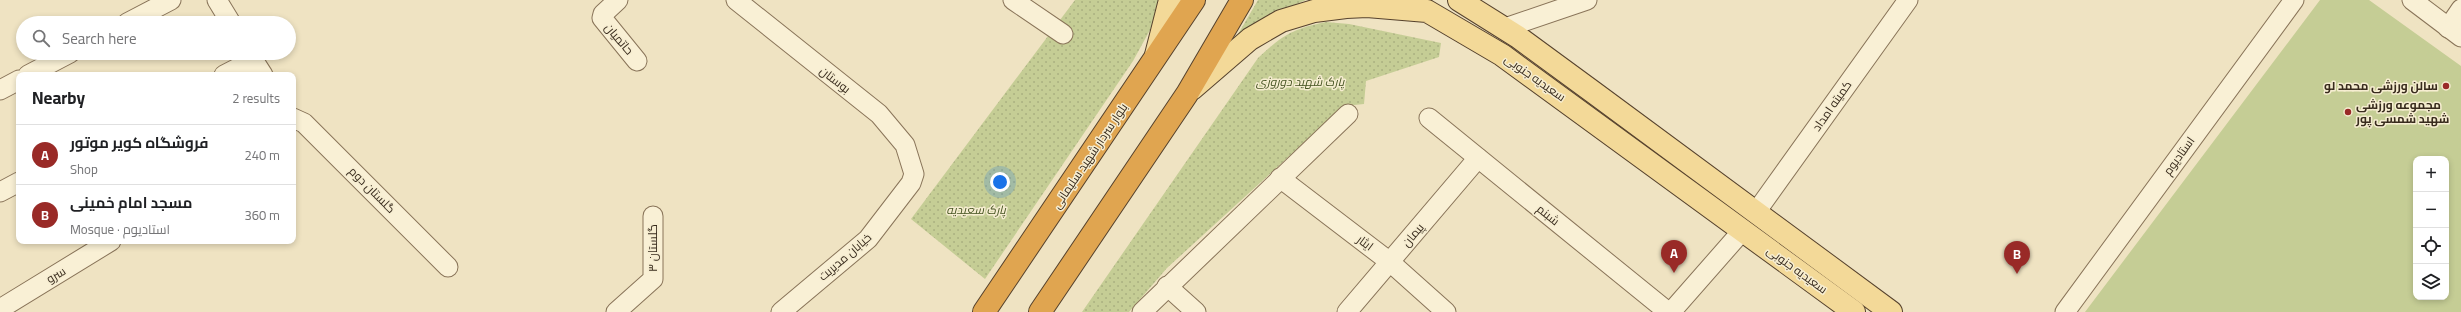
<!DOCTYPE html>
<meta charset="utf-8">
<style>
:root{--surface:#fff;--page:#f2f2f2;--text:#202124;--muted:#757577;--line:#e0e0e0;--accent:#992a27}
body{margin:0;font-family:Georgia,Cairo,serif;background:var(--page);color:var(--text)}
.controls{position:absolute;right:12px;bottom:12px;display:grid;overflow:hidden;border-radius:8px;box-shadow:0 2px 6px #0003}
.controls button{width:36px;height:36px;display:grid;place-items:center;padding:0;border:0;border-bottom:1px solid var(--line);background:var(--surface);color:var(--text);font:20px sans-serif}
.you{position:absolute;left:1000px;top:182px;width:14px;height:14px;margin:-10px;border:3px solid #fff;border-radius:50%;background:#1a73e8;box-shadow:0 0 0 6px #1a73e833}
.badge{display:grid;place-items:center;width:26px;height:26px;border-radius:50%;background:var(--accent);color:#fff;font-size:13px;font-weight:700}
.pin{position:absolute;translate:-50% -33px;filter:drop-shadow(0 1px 2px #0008)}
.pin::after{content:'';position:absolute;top:21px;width:14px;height:12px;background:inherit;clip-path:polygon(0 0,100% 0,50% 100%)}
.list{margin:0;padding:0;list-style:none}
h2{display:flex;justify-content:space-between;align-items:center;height:52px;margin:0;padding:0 16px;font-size:17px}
h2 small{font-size:13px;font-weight:400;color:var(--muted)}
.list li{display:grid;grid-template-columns:26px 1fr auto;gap:12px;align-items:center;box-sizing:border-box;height:60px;padding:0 16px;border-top:1px solid var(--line)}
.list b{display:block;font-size:15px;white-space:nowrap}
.list p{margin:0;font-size:13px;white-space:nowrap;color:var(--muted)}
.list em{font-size:13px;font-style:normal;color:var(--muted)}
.icon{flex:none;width:22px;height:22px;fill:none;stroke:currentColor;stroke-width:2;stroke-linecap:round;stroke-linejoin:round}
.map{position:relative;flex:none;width:2461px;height:312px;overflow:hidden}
.search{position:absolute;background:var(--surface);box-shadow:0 2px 6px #0003;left:16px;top:16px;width:280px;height:44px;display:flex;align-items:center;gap:10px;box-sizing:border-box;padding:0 14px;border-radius:22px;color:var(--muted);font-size:15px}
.panel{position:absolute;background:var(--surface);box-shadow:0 2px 6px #0003;left:16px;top:72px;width:280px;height:172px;border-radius:8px}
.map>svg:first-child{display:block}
.grass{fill:url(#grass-dots)}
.pitch{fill:#c5cd95;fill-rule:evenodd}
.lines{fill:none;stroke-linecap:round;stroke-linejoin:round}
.minor-casing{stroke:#897459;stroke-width:21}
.major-casing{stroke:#56422d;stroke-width:24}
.highway-casing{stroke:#56422d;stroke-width:24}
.minor{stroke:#f9f0d5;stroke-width:19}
.major{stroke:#f3d998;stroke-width:22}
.highway{stroke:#e0a550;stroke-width:22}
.poi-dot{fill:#992a27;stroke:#f6edd1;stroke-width:1.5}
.labels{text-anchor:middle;stroke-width:3;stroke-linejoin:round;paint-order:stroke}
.street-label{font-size:12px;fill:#382b1d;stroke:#f6edd1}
.park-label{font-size:12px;font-style:italic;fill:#475523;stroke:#f6edd1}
.poi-label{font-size:12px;font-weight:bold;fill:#382b1d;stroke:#f6edd1;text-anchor:end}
</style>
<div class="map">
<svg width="2461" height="312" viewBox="0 0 2461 312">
<defs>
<pattern id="grass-dots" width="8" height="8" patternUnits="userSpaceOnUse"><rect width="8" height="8" fill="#c5cd95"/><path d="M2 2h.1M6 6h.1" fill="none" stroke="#aab080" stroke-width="1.8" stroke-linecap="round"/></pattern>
</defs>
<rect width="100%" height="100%" fill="#efe3c2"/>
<g class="grass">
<path d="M1075,0H1160L1150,30L1133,61L985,279L911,219Z"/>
<path d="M1258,0H1306L1275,13L1234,41Z"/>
<path d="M1326,22L1349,24L1441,43L1439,57L1366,81L1364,104L1344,106L1167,268L1129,312H1082L1258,58C1283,35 1292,29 1326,22Z"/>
</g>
<path class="pitch" d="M2320,0H2369L2461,66V312H2085ZM2416,159H2446V297H2416Z"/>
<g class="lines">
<defs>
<g id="minor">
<path d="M217,0L231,23"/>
<path d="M618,0L603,14L602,18L637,61"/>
<path d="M736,0L879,114L905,145L914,174L911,183L868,239L781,312"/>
<path d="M1013,0L1063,34"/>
<path d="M2412,0L2461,37"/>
<path d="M127,23L171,0"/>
<path d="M1505,28L1587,0"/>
<path d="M2448,28L2461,9"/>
<path d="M249,53L263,75"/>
<path d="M28,75L70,53"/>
<path d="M224,75L253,60"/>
<path d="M0,90L19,80"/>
<path d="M293,118L304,123L448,267"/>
<path d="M1429,118L1668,312"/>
<path d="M1280,178L1390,262L1446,312"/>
<path d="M0,192L19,182"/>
<path d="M1756,212L1908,0"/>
<path d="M1167,286L1196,312"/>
<path d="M0,309L111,241"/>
<path d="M616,312L653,279V216"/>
<path d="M1142,312L1348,114"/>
<path d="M1347,312L1478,158"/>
<path d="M1671,312L1743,230"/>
<path d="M2065,312L2294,0"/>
</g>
<g id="major">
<path d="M1459,0L1518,37L1593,92L1891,312"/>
<path d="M1156,55L1170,0"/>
<path d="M1192,89L1250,39L1281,21L1314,11L1346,7L1367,6L1427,11L1502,55L1854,312"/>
</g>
<g id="highway">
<path d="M984,312L1194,0"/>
<path d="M1040,312L1187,94L1242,0"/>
</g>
</defs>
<use href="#minor" class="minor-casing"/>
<use href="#major" class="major-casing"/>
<use href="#highway" class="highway-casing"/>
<use href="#minor" class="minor"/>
<use href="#major" class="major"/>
<use href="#highway" class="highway"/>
</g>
<g class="poi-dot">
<circle cx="2446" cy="86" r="4"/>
<circle cx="2348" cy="112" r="4"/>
</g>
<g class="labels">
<g class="street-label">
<text transform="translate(619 39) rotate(49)" y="4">حاتمیان</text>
<text transform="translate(1535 78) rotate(35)" y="4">سعیدیه جنوبی</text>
<text transform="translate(835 80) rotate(38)" y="4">بوستان</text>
<text transform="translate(1832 106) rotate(-55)" y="4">کمیته امداد</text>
<text transform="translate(1090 156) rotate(-56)" y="4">بلوار سردار شهید سلیمانی</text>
<text transform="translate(2179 156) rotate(-54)" y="4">استادیوم</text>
<text transform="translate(372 190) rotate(45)" y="4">گلستان دوم</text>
<text transform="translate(1548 215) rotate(39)" y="4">شبنم</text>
<text transform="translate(1413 235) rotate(-50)" y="4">پیمان</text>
<text transform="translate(1365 243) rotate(37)" y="4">ایثار</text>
<text transform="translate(653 248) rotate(-90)" y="4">گلستان ۳</text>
<text transform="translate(845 257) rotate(-41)" y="4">خیابان مدیریت</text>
<text transform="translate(1797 270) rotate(36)" y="4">سعیدیه جنوبی</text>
<text transform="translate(56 275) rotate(-31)" y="4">سرو</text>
</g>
<g class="park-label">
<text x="1300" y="86">پارک شهید دوروزی</text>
<text x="976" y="214">پارک سعیدیه</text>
</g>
<g class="poi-label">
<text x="2438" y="90">سالن ورزشی محمد لو</text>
<text x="2356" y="109" text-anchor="start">مجموعه ورزشی<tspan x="2356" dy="14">شهید شمسی پور</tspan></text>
</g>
</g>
</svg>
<div class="controls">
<button>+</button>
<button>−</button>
<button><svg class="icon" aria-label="locate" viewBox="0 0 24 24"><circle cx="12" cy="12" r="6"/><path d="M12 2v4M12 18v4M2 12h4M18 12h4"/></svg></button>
<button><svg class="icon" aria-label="layers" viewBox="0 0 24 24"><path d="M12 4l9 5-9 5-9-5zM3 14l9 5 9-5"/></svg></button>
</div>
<div class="you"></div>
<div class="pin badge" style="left:1674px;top:273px">A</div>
<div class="pin badge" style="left:2017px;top:274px">B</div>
<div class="search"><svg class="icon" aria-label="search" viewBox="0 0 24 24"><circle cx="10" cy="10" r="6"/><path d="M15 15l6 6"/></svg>Search here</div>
<section class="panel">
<h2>Nearby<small>2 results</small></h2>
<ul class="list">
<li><span class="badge">A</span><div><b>فروشگاه کویر موتور</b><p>Shop</p></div><em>240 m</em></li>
<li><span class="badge">B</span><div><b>مسجد امام خمینی</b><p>Mosque · استادیوم</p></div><em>360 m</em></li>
</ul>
</section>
</div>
